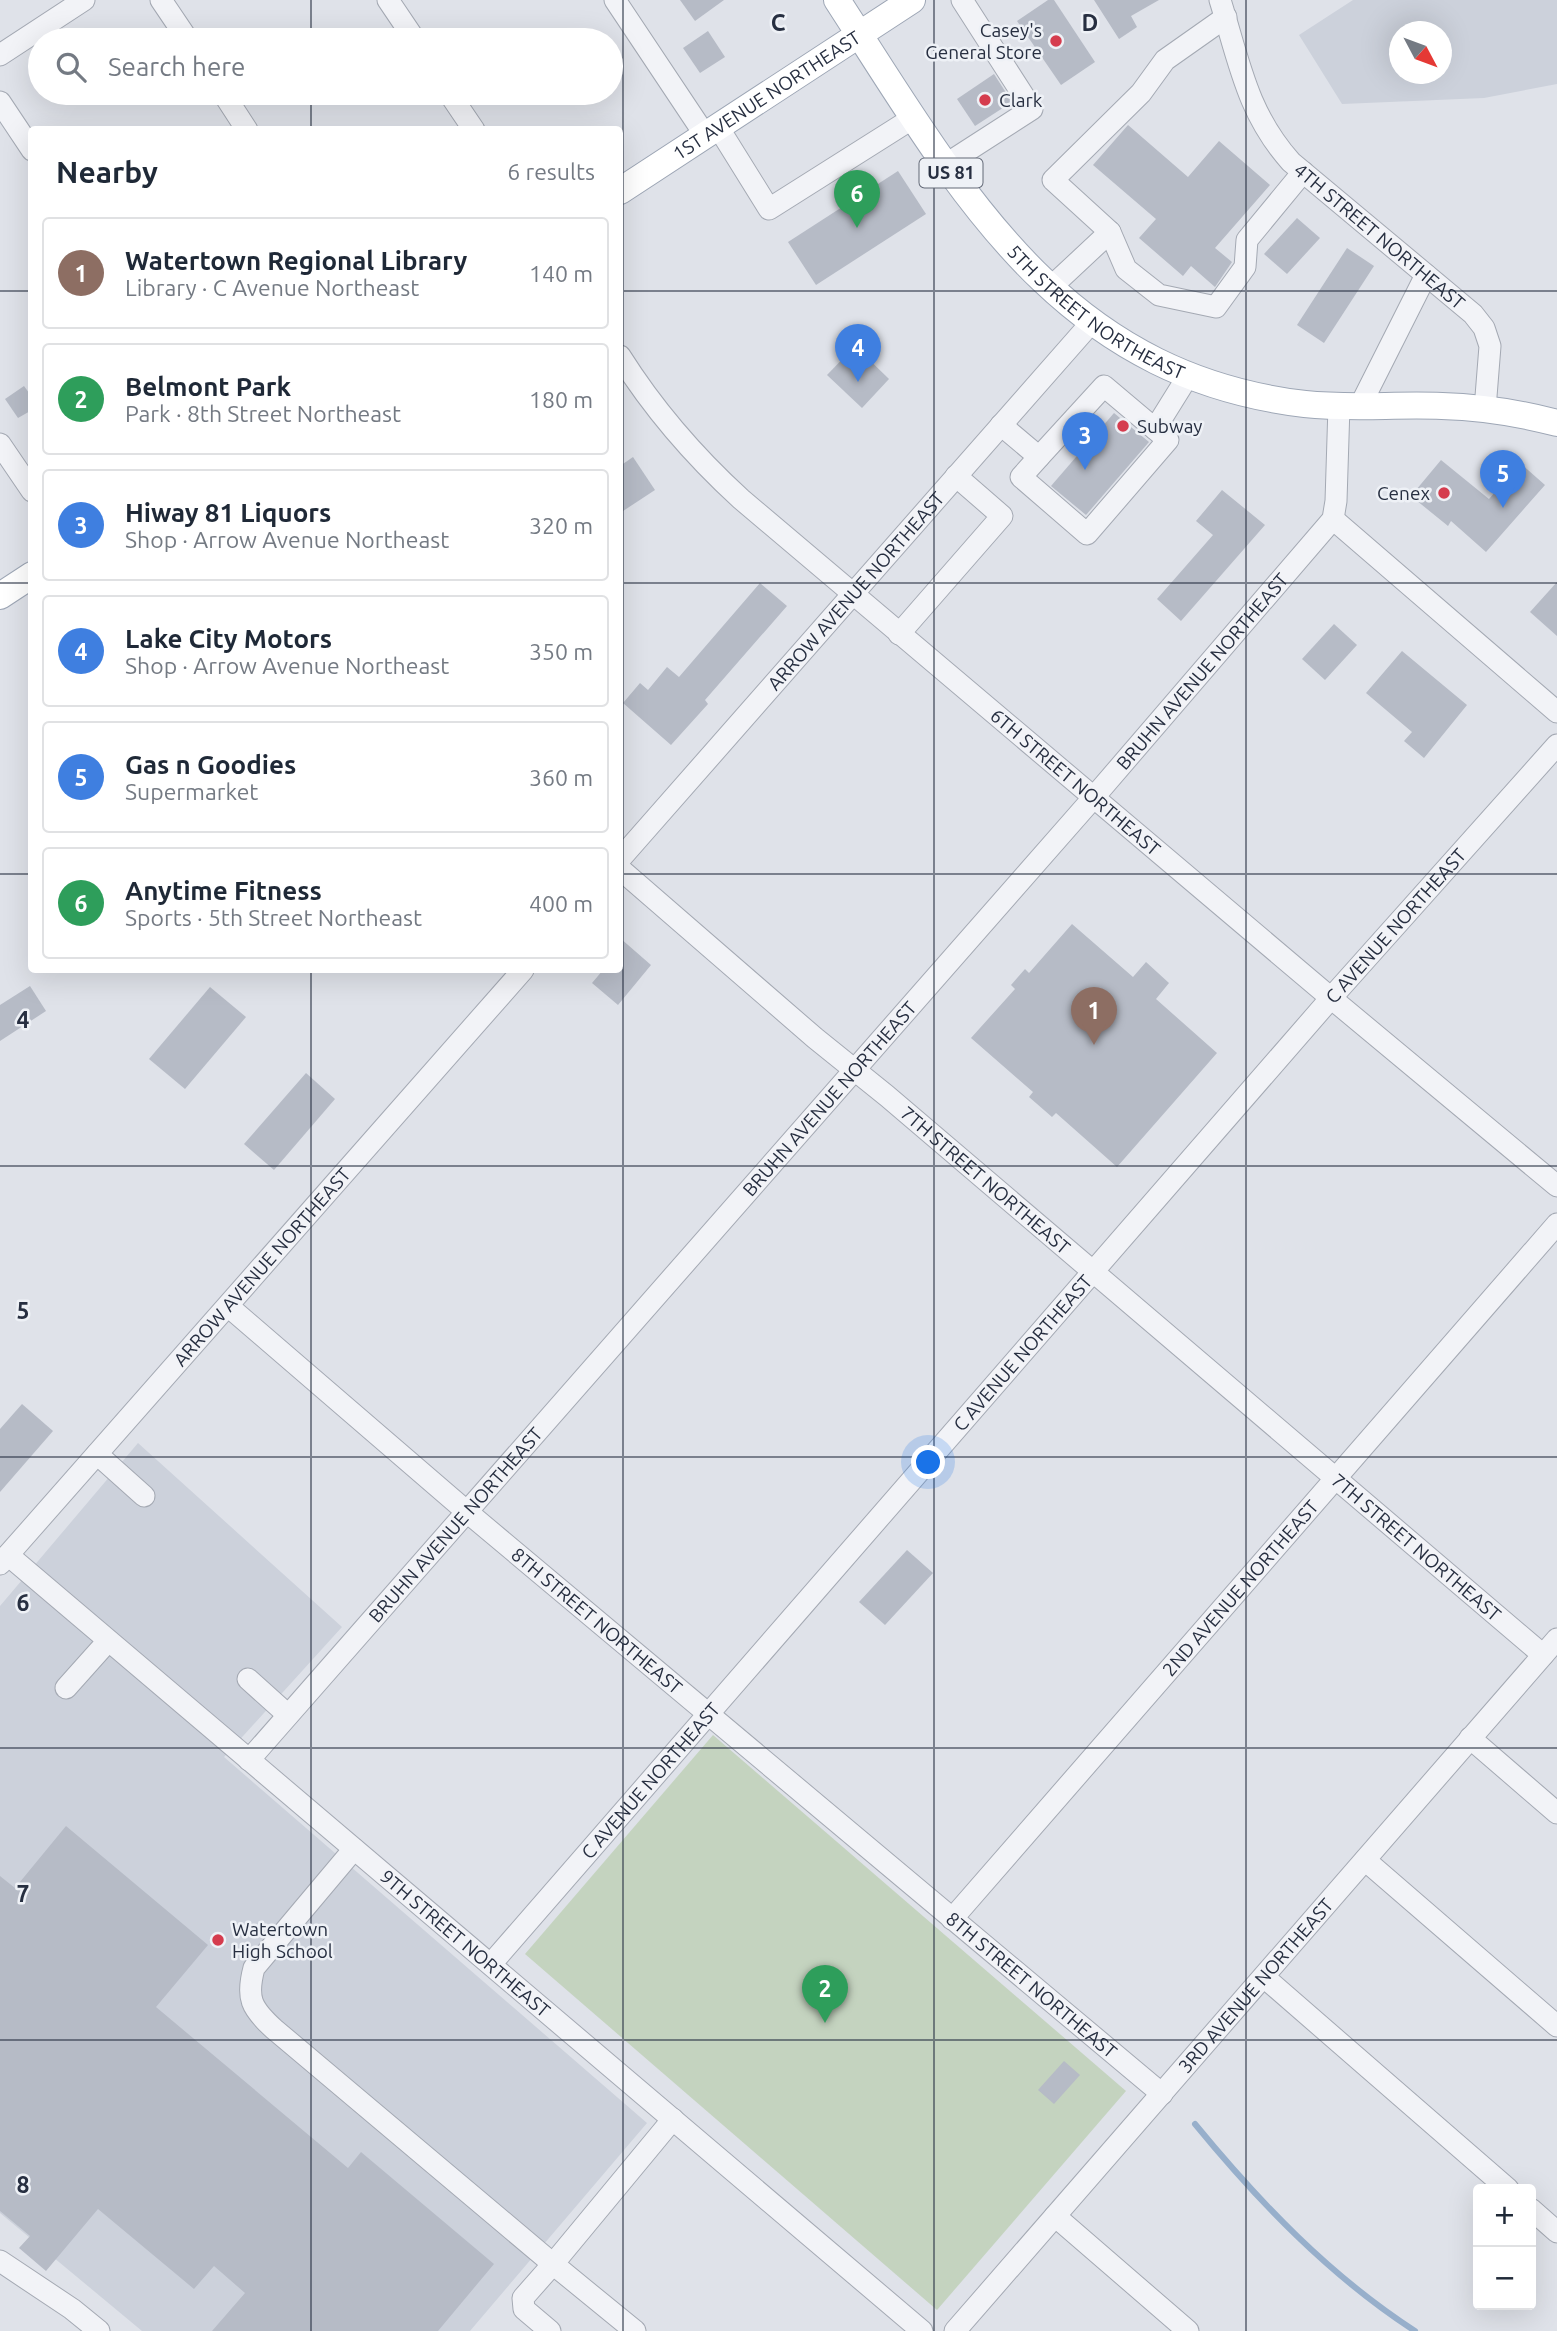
<!DOCTYPE html>
<meta charset="utf-8">
<style>
:root{--surface:#fff;--page:#f2f2f3;--text:#1f2937;--muted:#747a83;--line:#e0e1e3;--accent:#b45309}
body{margin:0;font-family:Ubuntu,sans-serif;background:var(--page);color:var(--text)}
.controls{position:absolute;right:21px;bottom:21px;display:grid;overflow:hidden;border-radius:7px;box-shadow:0 7px 28px #0002}
.controls button{width:63px;height:63px;display:grid;place-items:center;padding:0;border:0;border-bottom:2px solid var(--line);background:var(--surface);color:var(--text);font:35px sans-serif}
.compass{position:absolute;left:1389px;top:21px;width:63px;height:63px;border-radius:50%;background:var(--surface);box-shadow:0 7px 28px #0002;rotate:131deg}
.you{position:absolute;left:929px;top:1463px;width:24px;height:24px;margin:-18px;border:5px solid #fff;border-radius:50%;background:#1a73e8;box-shadow:0 0 0 10px #1a73e833}
.badge{display:grid;place-items:center;width:46px;height:46px;border-radius:50%;background:var(--accent);color:#fff;font-size:23px;font-weight:700}
.pin{position:absolute;translate:-50% -58px;filter:drop-shadow(0 2px 4px #0008)}
.pin::after{content:'';position:absolute;top:37px;width:24px;height:21px;background:inherit;clip-path:polygon(0 0,100% 0,50% 100%)}
.list{margin:0;padding:0;list-style:none}
h2{display:flex;justify-content:space-between;align-items:center;height:91px;margin:0;padding:0 28px;font-size:30px}
h2 small{font-size:23px;font-weight:400;color:var(--muted)}
.list li{display:grid;grid-template-columns:46px 1fr auto;gap:21px;align-items:center;box-sizing:border-box;height:112px;margin:0 14px 14px;padding:0 14px;border:2px solid var(--line);border-radius:7px}
.list b{display:block;font-size:26px;white-space:nowrap}
.list p{margin:0;font-size:23px;white-space:nowrap;color:var(--muted)}
.list em{font-size:23px;font-style:normal;color:var(--muted)}
.icon{flex:none;width:38px;height:38px;fill:none;stroke:currentColor;stroke-width:2;stroke-linecap:round;stroke-linejoin:round}
.map{position:relative;flex:none;width:1557px;height:2331px;overflow:hidden}
.search{position:absolute;background:var(--surface);box-shadow:0 7px 28px #0002;left:28px;top:28px;width:595px;height:77px;display:flex;align-items:center;gap:18px;box-sizing:border-box;padding:0 24px;border-radius:38px;color:var(--muted);font-size:26px}
.panel{position:absolute;background:var(--surface);box-shadow:0 7px 28px #0002;left:28px;top:126px;width:595px;height:847px;border-radius:7px}
.map>svg:first-child{display:block}
.built{fill:#ccd1db;fill-rule:evenodd}
.green{fill:#c4d3bf}
.lines{fill:none;stroke-linecap:round;stroke-linejoin:round}
.stream{stroke:#97afcb;stroke-width:6}
.building{fill:#b6bbc6}
.minor-casing{stroke:#a4a9b3;stroke-width:23}
.major-casing{stroke:#9da6b5;stroke-width:28}
.minor{stroke:#f2f3f7;stroke-width:21}
.major{stroke:#fff;stroke-width:26}
.grid{fill:none;stroke:#272f41;stroke-width:2;stroke-opacity:0.55}
.poi-dot{fill:#d53c4e;stroke:#eef1f6;stroke-width:2.5}
.labels{text-anchor:middle;stroke-width:5;stroke-linejoin:round;paint-order:stroke}
.shield{fill:#eef1f6;stroke:#636977;stroke-width:2}
.shield-label{font-size:18px;font-weight:bold;fill:#272f41}
.poi-label{font-size:19px;fill:#272f41;stroke:#eef1f6;text-anchor:start}
.street-label{font-size:19px;fill:#272f41;stroke:#eef1f6}
.grid-label{font-size:23px;text-anchor:middle;font-weight:bold;fill:#272f41;stroke:#eef1f6;stroke-width:5;stroke-linejoin:round;paint-order:stroke}
</style>
<div class="map">
<svg width="1557" height="2331" viewBox="0 0 1557 2331">
<rect width="100%" height="100%" fill="#dfe2e9"/>
<g class="built">
<path d="M1353,0H1557V84L1484,98L1342,104L1299,35ZM1400,32H1442V74H1400Z"/>
<path d="M138,1443L342,1627L224,1757L647,2123L470,2331H142L0,2213V1606Z"/>
</g>
<path class="green" d="M713,1735L1126,2091L937,2310L525,1954Z"/>
<g class="lines">
<path class="stream" d="M1195,2124C1259,2202 1330,2276 1415,2331"/>
</g>
<g class="building">
<path d="M680,0H724L695,21Z"/>
<path d="M1048,0H1054L1095,62L1061,85L1017,21Z"/>
<path d="M1094,0H1159L1131,16L1137,27L1119,39Z"/>
<path d="M708,31L725,57L700,73L683,48Z"/>
<path d="M994,74L1012,102L975,126L957,99Z"/>
<path d="M1128,125L1188,177L1219,141L1270,185L1215,248L1232,262L1215,287L1191,266L1183,276L1139,238L1156,219L1093,165Z"/>
<path d="M898,171L926,214L816,285L788,242Z"/>
<path d="M1297,218L1320,238L1287,274L1264,254Z"/>
<path d="M1347,248L1374,266L1324,343L1297,325Z"/>
<path d="M855,346L889,379L862,408L827,375Z"/>
<path d="M24,386L32,397V410L18,418L5,399Z"/>
<path d="M1114,413L1149,442L1086,515L1051,486Z"/>
<path d="M633,457L655,490L620,513V466Z"/>
<path d="M1441,460L1489,499L1520,463L1545,485L1486,552L1451,521L1448,526L1411,496Z"/>
<path d="M1222,490L1265,525L1181,621L1157,599L1213,535L1196,521Z"/>
<path d="M1557,582V636L1530,612Z"/>
<path d="M760,583L787,606L705,700L708,704L671,745L623,703L640,683L648,690L667,667L679,677Z"/>
<path d="M1334,624L1357,645L1325,680L1302,659Z"/>
<path d="M1402,651L1467,705L1424,758L1404,741L1412,732L1366,693Z"/>
<path d="M1072,924L1133,977L1146,962L1169,983L1156,999L1217,1053L1117,1167L1056,1113L1052,1117L1029,1097L1033,1092L971,1038L1015,989L1011,985L1025,969L1029,973Z"/>
<path d="M620,938L651,965L618,1005L592,983L603,970H620Z"/>
<path d="M30,986L46,1011L0,1041V1005Z"/>
<path d="M210,987L246,1017L185,1089L149,1059Z"/>
<path d="M306,1073L335,1099L274,1170L244,1144Z"/>
<path d="M22,1404L53,1431L0,1492V1429Z"/>
<path d="M907,1550L933,1573L885,1625L859,1602Z"/>
<path d="M66,1826L208,1945L156,2007L348,2168L361,2152L494,2264L438,2331H212L245,2293L214,2266L194,2289L98,2209L46,2271L19,2248L30,2236L0,2211V1876L15,1888Z"/>
<path d="M1064,2061L1080,2075L1054,2104L1038,2090Z"/>
</g>
<g class="lines">
<defs>
<g id="minor">
<path d="M161,0L188,40"/>
<path d="M388,0L415,40"/>
<path d="M615,0L705,135"/>
<path id="s1" d="M1220,0C1239,61 1247,113 1291,162L1473,314L1484,328L1490,346L1485,409"/>
<path d="M1226,17L1165,60L1141,93L1053,180L1110,232L1126,269L1159,295L1216,307L1245,267L1247,240L1303,172"/>
<path d="M0,55L84,0"/>
<path d="M223,93L247,130"/>
<path d="M449,93L474,130"/>
<path d="M0,102L32,150"/>
<path d="M718,127L769,209L913,118"/>
<path d="M945,165L1032,109L962,0"/>
<path d="M1050,288L1110,232"/>
<path id="s2" d="M620,356C654,410 694,456 741,499L1331,998L1557,1186"/>
<path d="M1360,406L1426,275"/>
<path d="M1001,425L1039,457L1104,386L1155,429L1188,376"/>
<path d="M0,444L32,491"/>
<path d="M1039,457L1021,477L1087,534L1168,440L1155,429"/>
<path d="M1333,519L1557,712"/>
<path d="M899,634L1002,516L956,476"/>
<path id="s3" d="M620,859L1091,323"/>
<path id="s4" d="M620,869L815,1038L887,1096L1543,1655"/>
<path id="s5" d="M228,1306L466,1511L1162,2094"/>
<path d="M97,1454L144,1496"/>
<path id="s6" d="M8,1555L922,2331"/>
<path id="s7" d="M0,1564L523,970"/>
<path d="M248,1679L288,1715"/>
<path d="M66,1688L108,1641"/>
<path d="M1470,1738L1557,1813"/>
<path id="s8" d="M249,1760L1094,797L1333,519L1336,501L1339,406"/>
<path d="M354,1849L254,1968C246,1998 251,2008 274,2029L553,2264L523,2298L524,2309L550,2331"/>
<path d="M1365,1860L1557,2026"/>
<path id="s9" d="M952,1919L1557,1224"/>
<path id="s10" d="M491,1964L1331,998L1557,745"/>
<path d="M1264,1977L1508,2189"/>
<path d="M1531,2209L1557,2232"/>
<path d="M1055,2216L1188,2331"/>
<path d="M0,2261L72,2309L99,2331"/>
<path d="M635,2331L553,2264L673,2119"/>
<path id="s11" d="M955,2331L1557,1639"/>
</g>
<g id="major">
<path id="s12" d="M837,0C959,188 1058,375 1305,404C1351,409 1396,404 1442,406C1481,407 1519,413 1557,423"/>
<path id="s13" d="M620,191L912,0"/>
<path d="M0,596L32,575"/>
</g>
</defs>
<use href="#minor" class="minor-casing"/>
<use href="#major" class="major-casing"/>
<use href="#minor" class="minor"/>
<use href="#major" class="major"/>
</g>
<path class="grid" d="M311,0V40M623,0V2331M934,0V2331M1246,0V2331M311,93V130M0,291H32M620,291H1557M0,583H32M620,583H1557M0,874H32M620,874H1557M311,970V2331M0,1166H1557M0,1457H1557M0,1748H1557M0,2040H1557"/>
<g class="poi-dot">
<circle cx="1056" cy="41" r="7"/>
<circle cx="985" cy="100" r="7"/>
<circle cx="1123" cy="426" r="7"/>
<circle cx="1444" cy="493" r="7"/>
<circle cx="218" cy="1940" r="7"/>
</g>
<g class="labels">
<rect class="shield" x="919.5" y="158.5" width="63" height="29" rx="5"/>
<g class="shield-label">
<text x="951" y="179">US 81</text>
</g>
<g class="poi-label">
<text x="1042" y="37" text-anchor="end">Casey's<tspan x="1042" dy="22">General Store</tspan></text>
<text x="999" y="107">Clark</text>
<text x="1137" y="433">Subway</text>
<text x="1430" y="500" text-anchor="end">Cenex</text>
<text x="232" y="1936">Watertown<tspan x="232" dy="22">High School</tspan></text>
</g>
<g class="street-label">
<text dy="7" stroke="none"><textPath href="#s13" startOffset="175">1ST AVENUE NORTHEAST</textPath></text>
<text dy="7" stroke="none"><textPath href="#s1" startOffset="294">4TH STREET NORTHEAST</textPath></text>
<text dy="7" stroke="none"><textPath href="#s12" startOffset="411">5TH STREET NORTHEAST</textPath></text>
<text dy="7" stroke="none"><textPath href="#s3" startOffset="357">ARROW AVENUE NORTHEAST</textPath></text>
<text dy="7" stroke="none"><textPath href="#s8" startOffset="1447">BRUHN AVENUE NORTHEAST</textPath></text>
<text dy="7" stroke="none"><textPath href="#s2" startOffset="626">6TH STREET NORTHEAST</textPath></text>
<text dy="7" stroke="none"><textPath href="#s10" startOffset="1377">C AVENUE NORTHEAST</textPath></text>
<text dy="7" stroke="none"><textPath href="#s8" startOffset="880">BRUHN AVENUE NORTHEAST</textPath></text>
<text dy="7" stroke="none"><textPath href="#s4" startOffset="480">7TH STREET NORTHEAST</textPath></text>
<text dy="7" stroke="none"><textPath href="#s7" startOffset="396">ARROW AVENUE NORTHEAST</textPath></text>
<text dy="7" stroke="none"><textPath href="#s10" startOffset="810">C AVENUE NORTHEAST</textPath></text>
<text dy="7" stroke="none"><textPath href="#s8" startOffset="313">BRUHN AVENUE NORTHEAST</textPath></text>
<text dy="7" stroke="none"><textPath href="#s4" startOffset="1046">7TH STREET NORTHEAST</textPath></text>
<text dy="7" stroke="none"><textPath href="#s9" startOffset="439">2ND AVENUE NORTHEAST</textPath></text>
<text dy="7" stroke="none"><textPath href="#s5" startOffset="485">8TH STREET NORTHEAST</textPath></text>
<text dy="7" stroke="none"><textPath href="#s10" startOffset="243">C AVENUE NORTHEAST</textPath></text>
<text dy="7" stroke="none"><textPath href="#s6" startOffset="600">9TH STREET NORTHEAST</textPath></text>
<text dy="7" stroke="none"><textPath href="#s5" startOffset="1052">8TH STREET NORTHEAST</textPath></text>
<text dy="7" stroke="none"><textPath href="#s11" startOffset="458">3RD AVENUE NORTHEAST</textPath></text>
</g>
</g>
<g class="grid-label">
<text x="778" y="31">C</text>
<text x="1090" y="31">D</text>
<text x="23" y="1028">4</text>
<text x="23" y="1319">5</text>
<text x="23" y="1611">6</text>
<text x="23" y="1902">7</text>
<text x="23" y="2193">8</text>
</g>
</svg>
<div class="controls">
<button>+</button>
<button>−</button>
</div>
<svg class="compass" viewBox="-18 -18 36 36"><path d="M0-13l5 13h-10z" fill="#e53935"/><path d="M0 13l5-13h-10z" fill="#747a83"/></svg>
<div class="you"></div>
<div class="pin badge" style="left:1094px;top:1045px;background:#8d6e63">1</div>
<div class="pin badge" style="left:825px;top:2023px;background:#2e9e5b">2</div>
<div class="pin badge" style="left:1085px;top:470px;background:#3f7fe0">3</div>
<div class="pin badge" style="left:858px;top:382px;background:#3f7fe0">4</div>
<div class="pin badge" style="left:1503px;top:508px;background:#3f7fe0">5</div>
<div class="pin badge" style="left:857px;top:228px;background:#2e9e5b">6</div>
<div class="search"><svg class="icon" aria-label="search" viewBox="0 0 24 24"><circle cx="10" cy="10" r="6"/><path d="M15 15l6 6"/></svg>Search here</div>
<section class="panel">
<h2>Nearby<small>6 results</small></h2>
<ul class="list">
<li><span class="badge" style="background:#8d6e63">1</span><div><b>Watertown Regional Library</b><p>Library · C Avenue Northeast</p></div><em>140 m</em></li>
<li><span class="badge" style="background:#2e9e5b">2</span><div><b>Belmont Park</b><p>Park · 8th Street Northeast</p></div><em>180 m</em></li>
<li><span class="badge" style="background:#3f7fe0">3</span><div><b>Hiway 81 Liquors</b><p>Shop · Arrow Avenue Northeast</p></div><em>320 m</em></li>
<li><span class="badge" style="background:#3f7fe0">4</span><div><b>Lake City Motors</b><p>Shop · Arrow Avenue Northeast</p></div><em>350 m</em></li>
<li><span class="badge" style="background:#3f7fe0">5</span><div><b>Gas n Goodies</b><p>Supermarket</p></div><em>360 m</em></li>
<li><span class="badge" style="background:#2e9e5b">6</span><div><b>Anytime Fitness</b><p>Sports · 5th Street Northeast</p></div><em>400 m</em></li>
</ul>
</section>
</div>
